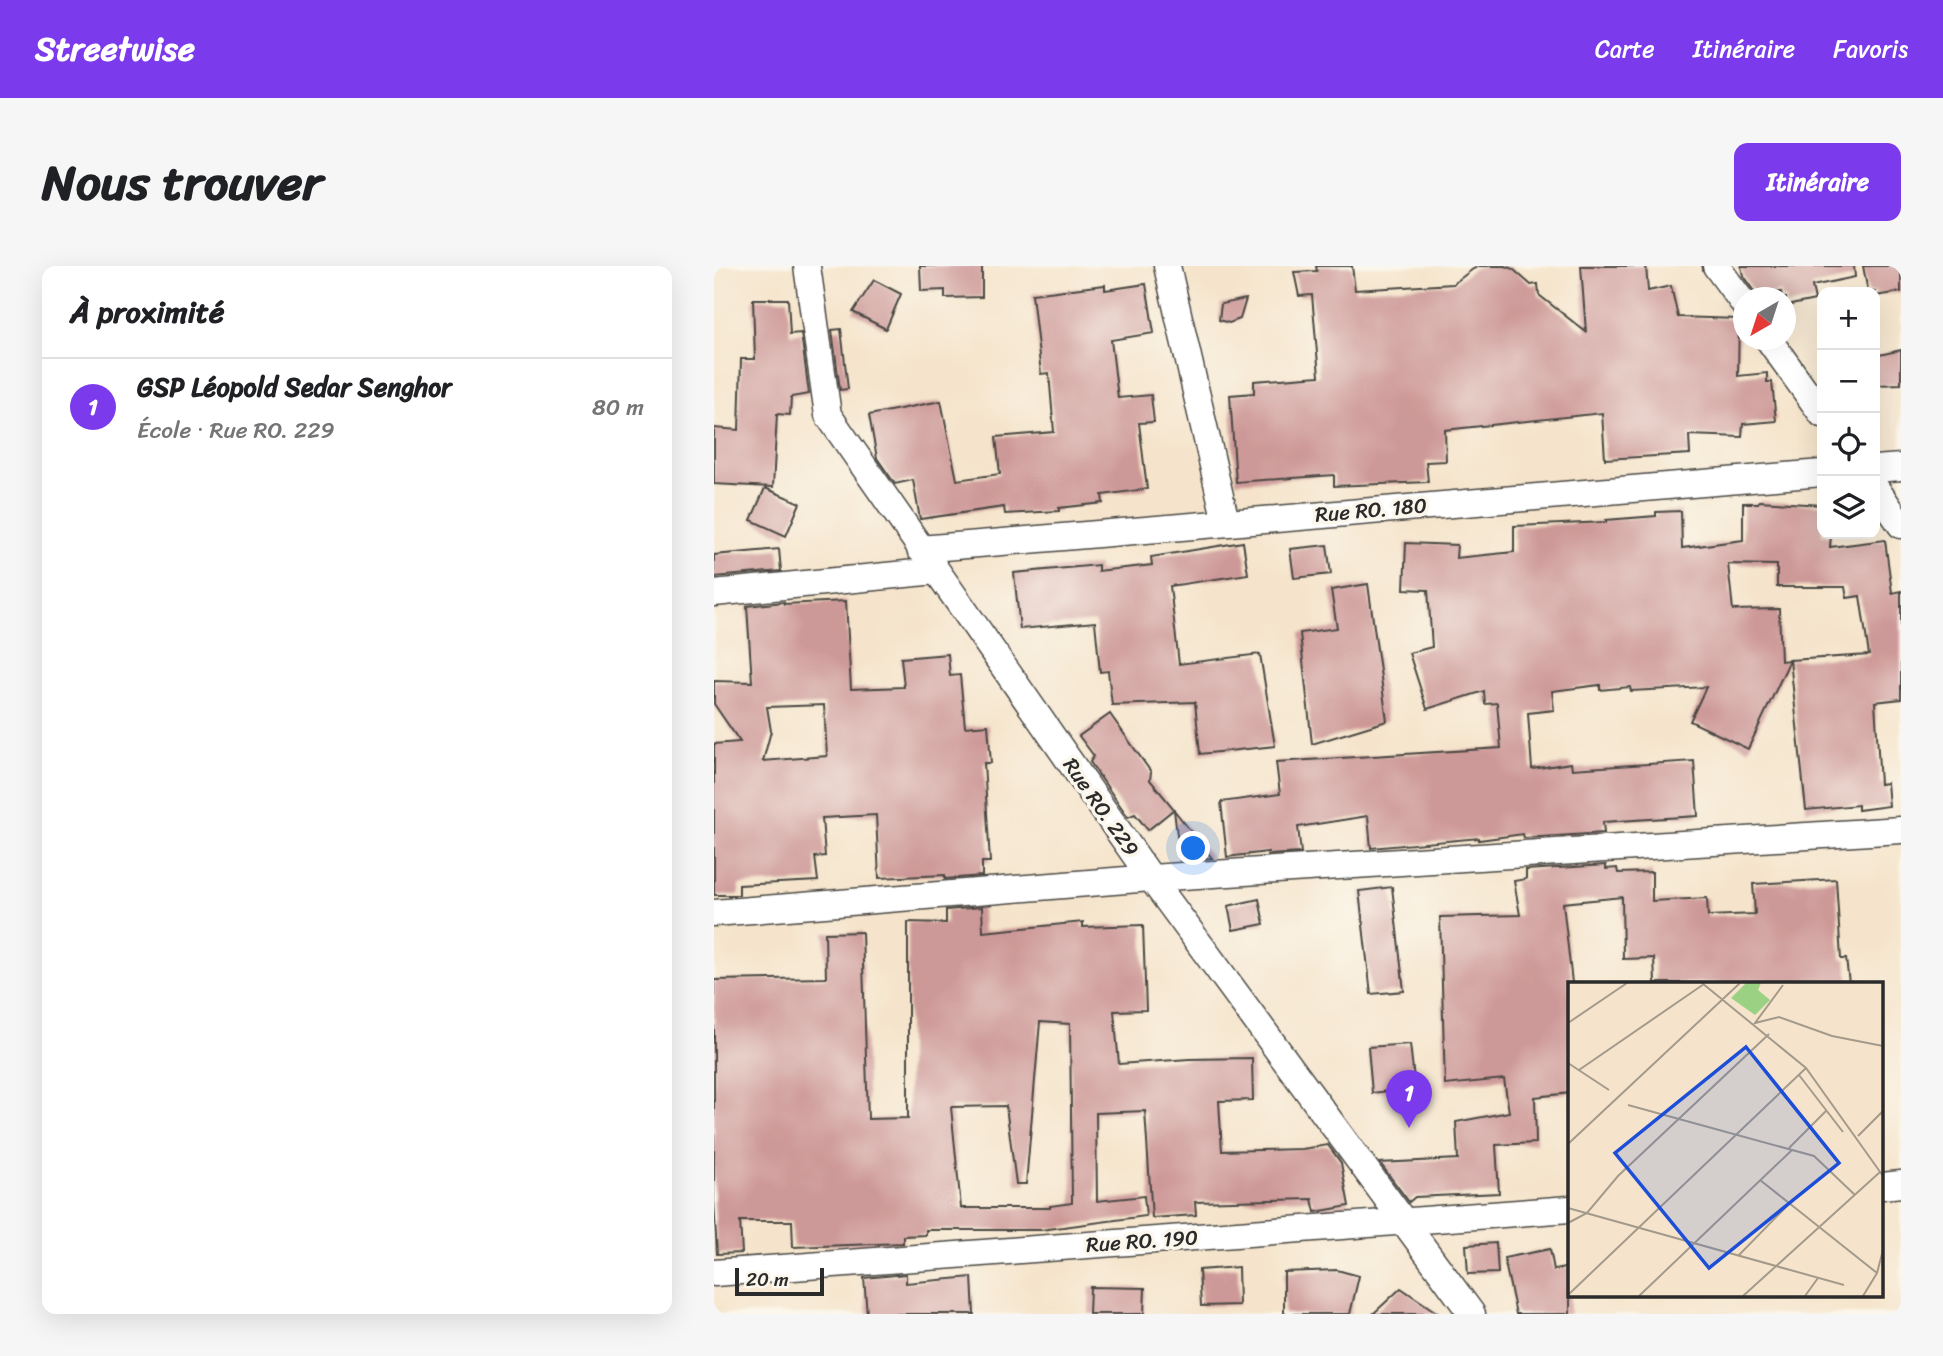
<!DOCTYPE html>
<html lang="fr">
<meta charset="utf-8">
<style>
:root{--surface:#fff;--page:#f6f6f6;--text:#202124;--muted:#757577;--line:#e0e0e0;--accent:#7c3aed}
body{margin:0;font-family:Sriracha,sans-serif;background:var(--page);color:var(--text)}
.controls{position:absolute;right:21px;top:21px;display:grid;overflow:hidden;border-radius:14px;box-shadow:0 7px 28px #0002}
.controls button{width:63px;height:63px;display:grid;place-items:center;padding:0;border:0;border-bottom:2px solid var(--line);background:var(--surface);color:var(--text);font:35px sans-serif}
.compass{position:absolute;left:1019px;top:21px;width:63px;height:63px;border-radius:50%;background:var(--surface);box-shadow:0 7px 28px #0002;rotate:219deg}
.scale{position:absolute;left:21px;bottom:18px;width:89px;box-sizing:border-box;padding-left:7px;border:4px solid #2b2b2b;border-top:0;font-size:19px;line-height:24px;white-space:nowrap;color:#2b2b2b;-webkit-text-stroke:5px #fbf7ec;paint-order:stroke}
.you{position:absolute;left:480px;top:583px;width:24px;height:24px;margin:-18px;border:5px solid #fff;border-radius:50%;background:#1a73e8;box-shadow:0 0 0 10px #1a73e833}
.badge{display:grid;place-items:center;width:46px;height:46px;border-radius:50%;background:var(--accent);color:#fff;font-size:23px;font-weight:700}
.pin{position:absolute;translate:-50% -58px;filter:drop-shadow(0 2px 4px #0008)}
.pin::after{content:'';position:absolute;top:37px;width:24px;height:21px;background:inherit;clip-path:polygon(0 0,100% 0,50% 100%)}
.list{margin:0;padding:0;list-style:none}
h2{display:flex;justify-content:space-between;align-items:center;height:91px;margin:0;padding:0 28px;font-size:30px}
h2 small{font-size:23px;font-weight:400;color:var(--muted)}
.list li{display:grid;grid-template-columns:46px 1fr auto;gap:21px;align-items:center;box-sizing:border-box;height:98px;padding:0 28px;border-top:2px solid var(--line)}
.list b{display:block;font-size:26px;white-space:nowrap}
.list p{margin:0;font-size:23px;white-space:nowrap;color:var(--muted)}
.list em{font-size:23px;font-style:normal;color:var(--muted)}
.icon{flex:none;width:38px;height:38px;fill:none;stroke:currentColor;stroke-width:2;stroke-linecap:round;stroke-linejoin:round}
.map{position:relative;flex:none;width:1187px;height:1048px;overflow:hidden;border-radius:14px}
header{display:flex;align-items:center;gap:42px;box-sizing:border-box;height:98px;padding:0 35px;background:var(--accent);color:#fff}
header strong{font-size:33px}
nav{display:flex;gap:38px;margin-inline-start:auto;font-size:24px}
.intro{display:flex;align-items:center;justify-content:space-between;box-sizing:border-box;height:168px;padding:0 42px}
h1{margin:0;font-size:49px}
.button{padding:18px 32px;border-radius:14px;background:var(--accent);color:#fff;font-size:24px;font-weight:700}
main{display:flex;gap:42px;padding:0 42px}
aside{flex:1;background:var(--surface);border-radius:14px;box-shadow:0 7px 28px #0002}
.map>svg:first-child{display:block}
.building{fill:#cd9998;fill-rule:evenodd}
.lines{fill:none;stroke-linecap:round;stroke-linejoin:round}
.street-casing{stroke:#494743;stroke-width:29}
.street{stroke:#fff;stroke-width:26}
.labels{text-anchor:middle;stroke-width:7;stroke-linejoin:round;paint-order:stroke}
.street-label{font-size:21px;fill:#2b2b2b;stroke:#fbf7ec}
.inset-road{fill:none;stroke:#a49a8b;stroke-width:2}
.view{fill:#1d4ed8;fill-opacity:0.15;stroke:#1d4ed8;stroke-width:3.5}
.inset-edge{fill:none;stroke:#2b2b2b;stroke-width:3.5}
</style>
<header>
<strong>Streetwise</strong>
<nav><a>Carte</a><a>Itinéraire</a><a>Favoris</a></nav>
</header>
<div class="intro"><h1>Nous trouver</h1><a class="button">Itinéraire</a></div>
<main>
<aside>
<h2>À proximité<small></small></h2>
<ul class="list">
<li><span class="badge">1</span><div><b>GSP Léopold Sedar Senghor</b><p>École · Rue RO. 229</p></div><em>80 m</em></li>
</ul>
</aside>
<div class="map">
<svg width="1187" height="1048" viewBox="0 0 1187 1048">
<rect width="100%" height="100%" fill="#fbf7ec"/>
<filter id="ink" filterUnits="userSpaceOnUse"><feTurbulence type="fractalNoise" baseFrequency=".0143" numOctaves="2"/><feDisplacementMap in="SourceGraphic" scale="14" xChannelSelector="R" yChannelSelector="G"/><feConvolveMatrix kernelMatrix="1 2 1 2 8 2 1 2 1" color-interpolation-filters="sRGB"/></filter>
<filter id="wash" filterUnits="userSpaceOnUse"><feTurbulence type="fractalNoise" baseFrequency=".00686" numOctaves="4" result="noise"/><feDisplacementMap in="SourceGraphic" scale="28" xChannelSelector="R" yChannelSelector="G"/><feGaussianBlur stdDeviation="1.57" result="paint"/><feColorMatrix in="noise" values="0 0 0 0 0 0 0 0 0 0 0 0 0 0 0 0 0 1.4 0 .05"/><feComposite in="paint" operator="in"/></filter>
<g filter="url(#wash)">
<rect width="100%" height="100%" fill="#f5e4cb"/>
<g id="blocks">
<g class="building">
<path d="M206,0H268V31L231,32V24L207,25Z"/>
<path d="M602,0H638L641,24L739,18L759,3L766,0H791L799,3L817,19L824,18L825,29L872,66L867,0H932L934,25L957,20L964,51L1025,53L1024,110L1053,107V116H1058L1062,155L1029,158L1028,171L975,169L976,188L891,193L888,147L731,164L732,195L712,196L714,216L620,220V209L522,216L516,129L540,127V115L605,110L598,29L585,30L580,6L603,5Z"/>
<path d="M1027,0H1140L1141,11L1098,20L1101,34L1072,40V32H1068L1067,26L1044,31L1029,10Z"/>
<path d="M1149,0H1187V26L1161,30V26H1154Z"/>
<path d="M160,14L187,28L172,63L139,46Z"/>
<path d="M432,18L440,67L397,74L404,132L437,129L440,156L425,157L433,223L388,229L389,237L345,242V245L291,248L290,241L206,253L199,214L181,218L163,192L155,149L227,135L243,214L286,208L282,171L340,166L335,107L327,108L318,28L391,19V24Z"/>
<path d="M39,33H74L76,68L87,67L95,128L77,131L76,149L63,148L59,221L0,218V162L25,164L27,93H41Z"/>
<path d="M532,33L526,53L515,57L505,54L507,38Z"/>
<path d="M127,63L134,123L126,124L118,64Z"/>
<path d="M1187,84V118L1162,119L1161,90Z"/>
<path d="M51,222L86,237L72,270L37,254Z"/>
<path d="M1045,235L1108,239V268L1117,269L1116,281L1171,274L1178,327L1187,325V433L1161,436L1166,518L1173,517L1175,540L1144,544V539L1092,544L1076,394L1155,389L1146,330L1133,332L1131,321H1063V299L1014,298L1019,344L1065,343L1067,395L1076,394L1034,483L976,455L992,421L917,425L916,421L886,424V419L838,425L840,444L814,447L818,503L857,497L858,503L980,495L984,550L889,556L890,567L810,572L809,568L765,574V572L657,582L654,550L584,561L587,587L554,589V586L513,591L507,536L566,528L562,496L787,482L783,437L771,438L770,425L713,443L695,387L718,381L714,324L690,323L692,277L743,279L742,292L800,286V260L892,256V254L942,250V246L967,245L968,282L1029,274V237H1044Z"/>
<path d="M529,276L534,308L456,320L465,398L546,388L561,480L486,488L481,436L398,439L394,405L386,406L381,356L306,363L300,307L384,299V305L438,299L437,291Z"/>
<path d="M613,279L617,308L580,312L576,283Z"/>
<path d="M65,283L67,305L0,311V289Z"/>
<path d="M654,318L673,455L598,478L586,367L623,362L617,324Z"/>
<path d="M132,335L137,423L190,421L187,392L234,388L236,410L246,409L251,461L274,459L277,497H270L276,596H268V610L231,613V609L165,612L162,549L108,552L111,590L101,591L104,615L25,619V629H0V478L26,476L0,438V415L38,416L33,340L70,336V338ZM110,439L113,490L49,495L57,465L53,441Z"/>
<path d="M396,448L437,506L436,514L460,543L434,564L421,548L414,551L376,496L380,490L365,470Z"/>
<path d="M460,544L498,592L466,594Z"/>
<path d="M892,599V603L903,602L904,607L938,606V635L993,632L994,650L1041,648L1039,618L1122,613L1127,693H1132L1135,717H941L940,692L909,693L908,631L849,637L858,717H856V827L821,831L822,877L782,879L785,927L701,931L695,936L666,897L744,893L742,856L795,846L790,813L731,819L726,651L806,649L800,615L812,613V604Z"/>
<path d="M678,621L690,725L657,728L645,625Z"/>
<path d="M545,633L550,658L519,664L514,640Z"/>
<path d="M268,641L269,666L369,656V661L429,659L432,744L400,745L405,798L475,793L538,792L539,834L505,835L508,885L588,883L614,879L627,897L635,940L601,946L598,933L481,936L482,949L438,952L431,845L382,847L383,935L430,930L432,950L327,964H212V969L189,970V977L79,981L78,955H26L28,987L3,988L0,935V714L112,712L111,667L148,666L154,853L194,852V656L232,657V644ZM326,756L356,758L358,937L336,940V942H247L237,841L292,840L302,918H312Z"/>
<path d="M696,778L701,822L658,827L654,781Z"/>
<path d="M782,977L784,1007L754,1008L752,979Z"/>
<path d="M836,983L840,1004L856,1001V1048H802L790,992Z"/>
<path d="M524,1001L525,1039L487,1040L485,1004Z"/>
<path d="M623,1004L645,1010L636,1048H570V1006Z"/>
<path d="M192,1008V1017L258,1011L260,1048H153L150,1012Z"/>
<path d="M376,1021L431,1022L430,1048H375Z"/>
<path d="M687,1022L725,1048H659Z"/>
</g>
</g>
</g>
<g filter="url(#ink)">
<use href="#blocks" fill-opacity="0" stroke="#494743" stroke-width="2"/>
<g class="lines">
<defs>
<g id="street">
<path d="M93,0L114,149L437,612L758,1048"/>
<path d="M453,0L512,256"/>
<path d="M1002,0L1030,38"/>
<path d="M1055,74L1108,148"/>
<path d="M1161,203L1187,201"/>
<path d="M1161,221L1187,259"/>
<path d="M206,283L1108,207"/>
<path d="M0,327L222,305"/>
<path d="M0,647L437,612L1187,564"/>
<path d="M1168,920L1187,918"/>
<path d="M0,1007L856,943"/>
</g>
</defs>
<use href="#street" class="street-casing"/>
<use href="#street" class="street"/>
</g>
</g>
<g class="labels">
<g class="street-label">
<text transform="translate(657 244) rotate(-5)" y="7">Rue RO. 180</text>
<text transform="translate(387 541) rotate(55)" y="7">Rue RO. 229</text>
<text transform="translate(428 975) rotate(-4)" y="7">Rue RO. 190</text>
</g>
</g>
<g transform="translate(854 716)">
<rect width="315" height="315" fill="#f5e4cb"/>
<path d="M178,1H193L190,8L202,18L187,33L163,16Z" fill="#9ad183"/>
<path class="inset-road" d="M134,1L238,86L315,194M215,3L187,41L211,35L264,54L315,64M0,41L59,1M0,81L41,108M11,88L136,2M231,93L275,150M60,123L246,174L287,213M290,154L315,129M0,162L172,1M221,166L258,129M192,198L309,291M0,226L276,303M0,241L19,231L50,194L201,52M171,273L222,221M0,313L238,86M71,314L224,168M175,314L312,190M237,314L250,296M295,314L309,291L315,268"/>
<path class="view" d="M178,65L271,181L141,286L47,171Z"/>
<rect width="315" height="315" class="inset-edge"/>
</g>
</svg>
<div class="controls">
<button>+</button>
<button>−</button>
<button><svg class="icon" aria-label="locate" viewBox="0 0 24 24"><circle cx="12" cy="12" r="6"/><path d="M12 2v4M12 18v4M2 12h4M18 12h4"/></svg></button>
<button><svg class="icon" aria-label="layers" viewBox="0 0 24 24"><path d="M12 4l9 5-9 5-9-5zM3 14l9 5 9-5"/></svg></button>
</div>
<svg class="compass" viewBox="-18 -18 36 36"><path d="M0-13l5 13h-10z" fill="#e53935"/><path d="M0 13l5-13h-10z" fill="#757577"/></svg>
<div class="scale">20 m</div>
<div class="you"></div>
<div class="pin badge" style="left:695px;top:862px">1</div>
</div>
</main>
